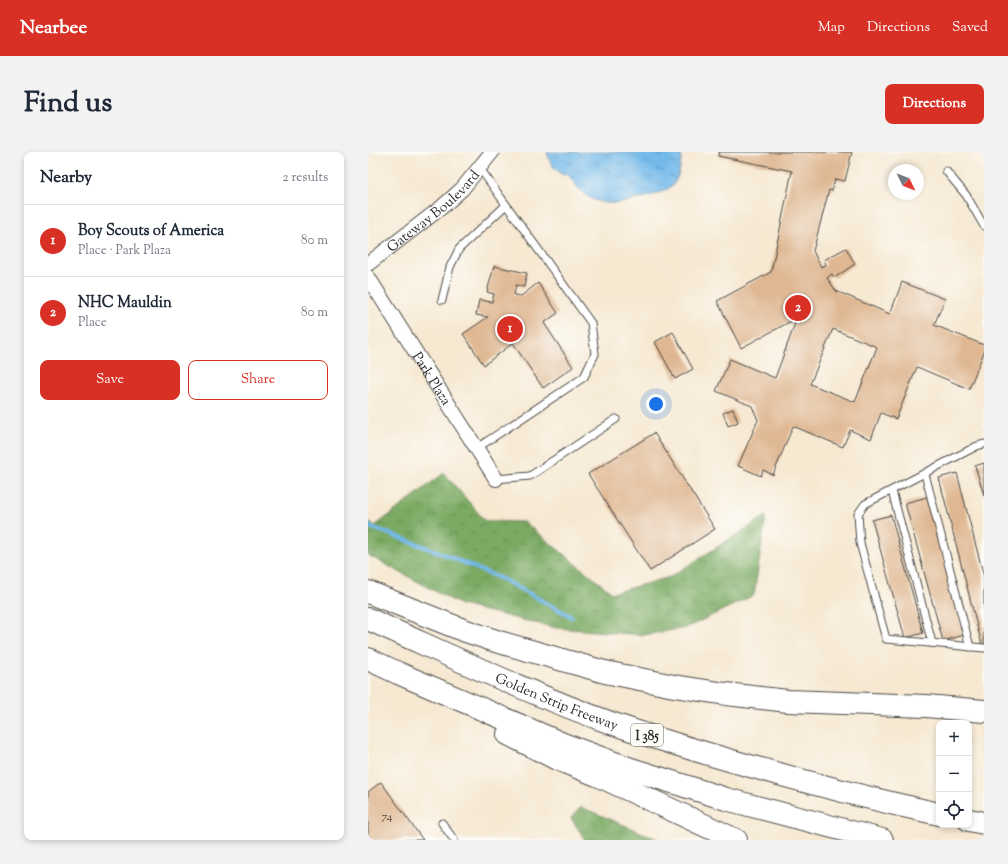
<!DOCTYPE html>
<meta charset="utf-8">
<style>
:root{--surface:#fff;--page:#f2f2f3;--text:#1f2937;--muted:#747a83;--line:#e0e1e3;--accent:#d93025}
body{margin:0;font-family:"Sorts Mill Goudy",serif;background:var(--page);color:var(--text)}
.controls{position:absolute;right:12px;bottom:12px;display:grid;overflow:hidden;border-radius:8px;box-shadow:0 2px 6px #0003}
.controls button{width:36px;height:36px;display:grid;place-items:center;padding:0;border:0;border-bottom:1px solid var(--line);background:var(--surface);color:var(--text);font:20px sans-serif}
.compass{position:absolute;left:520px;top:12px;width:36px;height:36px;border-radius:50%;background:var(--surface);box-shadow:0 2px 6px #0003;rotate:133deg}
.you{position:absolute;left:288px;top:252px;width:14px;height:14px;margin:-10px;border:3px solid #fff;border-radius:50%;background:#1a73e8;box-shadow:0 0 0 6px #1a73e833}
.badge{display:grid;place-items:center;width:26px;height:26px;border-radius:50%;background:var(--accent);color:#fff;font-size:13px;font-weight:700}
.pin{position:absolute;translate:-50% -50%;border:2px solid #fff;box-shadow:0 1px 4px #0006}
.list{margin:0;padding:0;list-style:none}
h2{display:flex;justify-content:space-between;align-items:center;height:52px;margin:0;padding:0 16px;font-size:17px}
h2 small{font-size:13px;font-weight:400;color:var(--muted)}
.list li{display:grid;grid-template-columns:26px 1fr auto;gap:12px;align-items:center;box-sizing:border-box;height:72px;padding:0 16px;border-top:1px solid var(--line)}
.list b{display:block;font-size:15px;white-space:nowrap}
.list p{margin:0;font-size:13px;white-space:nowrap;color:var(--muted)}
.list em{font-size:13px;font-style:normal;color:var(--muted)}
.actions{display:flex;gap:8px;padding:12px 16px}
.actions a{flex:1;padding:9px 0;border:1px solid var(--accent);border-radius:8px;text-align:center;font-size:14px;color:var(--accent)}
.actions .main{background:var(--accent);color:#fff}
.icon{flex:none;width:22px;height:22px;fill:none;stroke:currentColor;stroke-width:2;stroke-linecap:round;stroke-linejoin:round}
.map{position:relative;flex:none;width:616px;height:688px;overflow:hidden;border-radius:8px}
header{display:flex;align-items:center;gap:24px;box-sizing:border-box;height:56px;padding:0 20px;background:var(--accent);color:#fff}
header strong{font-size:19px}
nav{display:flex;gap:22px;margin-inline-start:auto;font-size:14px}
.intro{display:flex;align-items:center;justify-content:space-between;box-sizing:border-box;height:96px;padding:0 24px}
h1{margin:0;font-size:28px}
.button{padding:10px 18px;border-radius:8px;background:var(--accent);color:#fff;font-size:14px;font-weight:700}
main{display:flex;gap:24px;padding:0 24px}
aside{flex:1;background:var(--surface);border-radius:8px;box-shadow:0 2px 6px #0003}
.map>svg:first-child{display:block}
.forest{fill:url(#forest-crowns);stroke:#536a47}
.water{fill:url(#water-ripples);stroke:#4f728a}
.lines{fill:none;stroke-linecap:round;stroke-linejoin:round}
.stream{stroke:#73b9ea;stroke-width:4}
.building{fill:#dfb792;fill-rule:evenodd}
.lane-casing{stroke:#494744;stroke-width:9}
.street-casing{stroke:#494744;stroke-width:16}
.highway-casing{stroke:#494744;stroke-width:24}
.lane{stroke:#fff;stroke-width:7}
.street{stroke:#fff;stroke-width:14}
.highway{stroke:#fff;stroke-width:22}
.labels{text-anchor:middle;stroke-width:4;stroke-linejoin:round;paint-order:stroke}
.number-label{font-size:12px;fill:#584e45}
.shield{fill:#fdfcf7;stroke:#6a6a68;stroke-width:1}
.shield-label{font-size:13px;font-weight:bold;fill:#2b2b2b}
.street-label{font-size:14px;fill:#2b2b2b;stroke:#fdfcf7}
</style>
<header>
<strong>Nearbee</strong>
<nav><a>Map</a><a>Directions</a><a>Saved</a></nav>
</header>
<div class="intro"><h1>Find us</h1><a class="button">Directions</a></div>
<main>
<aside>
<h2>Nearby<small>2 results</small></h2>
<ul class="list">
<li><span class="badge">1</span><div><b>Boy Scouts of America</b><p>Place · Park Plaza</p></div><em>80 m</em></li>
<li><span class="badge">2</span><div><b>NHC Mauldin</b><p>Place</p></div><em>80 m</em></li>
</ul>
<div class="actions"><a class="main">Save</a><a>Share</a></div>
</aside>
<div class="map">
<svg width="616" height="688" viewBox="0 0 616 688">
<defs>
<pattern id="forest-crowns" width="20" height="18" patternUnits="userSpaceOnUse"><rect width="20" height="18" fill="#7baa63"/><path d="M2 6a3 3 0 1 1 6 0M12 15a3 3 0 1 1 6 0" fill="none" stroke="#658b52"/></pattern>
<pattern id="water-ripples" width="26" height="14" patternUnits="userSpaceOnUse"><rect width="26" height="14" fill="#73b9ea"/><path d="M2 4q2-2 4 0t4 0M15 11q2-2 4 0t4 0" fill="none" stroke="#5f97be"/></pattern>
</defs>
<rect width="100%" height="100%" fill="#fdfcf7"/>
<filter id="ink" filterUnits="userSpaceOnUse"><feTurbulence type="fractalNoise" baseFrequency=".025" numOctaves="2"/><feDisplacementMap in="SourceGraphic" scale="8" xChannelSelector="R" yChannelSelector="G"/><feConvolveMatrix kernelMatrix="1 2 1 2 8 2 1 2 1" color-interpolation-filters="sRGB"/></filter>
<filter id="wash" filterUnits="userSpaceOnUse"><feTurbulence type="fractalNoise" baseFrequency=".012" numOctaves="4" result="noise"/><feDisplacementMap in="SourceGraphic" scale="16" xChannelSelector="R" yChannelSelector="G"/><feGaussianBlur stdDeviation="0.9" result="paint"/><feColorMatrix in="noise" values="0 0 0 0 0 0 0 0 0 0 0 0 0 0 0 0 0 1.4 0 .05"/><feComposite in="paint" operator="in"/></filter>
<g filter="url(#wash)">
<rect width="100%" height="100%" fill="#f6e8d1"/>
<g class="forest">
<path d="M76,321L117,369L156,370L244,441L302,425L398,364L386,443L318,476L276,483L188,476L93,453L0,403V370L7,374Z"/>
<path d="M213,655L291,688H217L203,666Z"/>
</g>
<path class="water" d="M179,0H314C313,10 312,21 307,30C302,38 290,41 281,44C258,51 231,58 212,38C207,33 203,26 199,21L195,23C186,17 181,10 179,0Z"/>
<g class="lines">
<path class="stream" d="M0,374L68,399L136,428L204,465"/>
</g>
<g id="blocks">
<g class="building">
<path d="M351,0H484L477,29L467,27L464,39L461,38L445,99L453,115L458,113L456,108L478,96L487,112L466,126L464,122L459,126L468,139L522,162L534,130L577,147L566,173L616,193V200L601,237L549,215L528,267L513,261L503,287L482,278L475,295L425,274L405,323L395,318L393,324L370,314L390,268L384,254L348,239L362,207L407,226L429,166L373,196L349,149L403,120L424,19L350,4ZM465,177L509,195L487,250L442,232Z"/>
<path d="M126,114L159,121L156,135L148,133L146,143L153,144L170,131L190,161L176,171L205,215L175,236L145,191L116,213L95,182L120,165L108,163L111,148L124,150L126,142L119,140Z"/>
<path d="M305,180L325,217L307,227L287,190Z"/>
<path d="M365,257L370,270L360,274L355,261Z"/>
<path d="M286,281L347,377L282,419L220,322Z"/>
<path d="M616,311V343L607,314Z"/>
<path d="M589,321L616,425V492L614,493L571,326Z"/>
<path d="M559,345L596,483L575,489L537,351Z"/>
<path d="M523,363L555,481L537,486L504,368Z"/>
<path d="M13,630L55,688H0V640Z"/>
</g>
</g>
</g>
<g filter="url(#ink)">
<use href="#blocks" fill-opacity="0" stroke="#494744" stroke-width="1"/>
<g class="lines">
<defs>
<g id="lane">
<path d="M578,19L598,43L616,74"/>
<path d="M74,148L82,115L91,97L138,53"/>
<path d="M616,292L609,294L497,352L490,362L492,391L518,487L616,496"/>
<path d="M109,296L216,225L227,202L223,171L111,15"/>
<path d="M557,322L602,495"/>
<path d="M128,327L162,324L248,267"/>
<path d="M524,339L564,491"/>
<path d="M74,671L86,688"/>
</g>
<g id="street">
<path id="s1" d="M0,112L74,55L94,37L124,0"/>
<path id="s2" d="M0,125L128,327"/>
</g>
<g id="highway">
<path d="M0,440L95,478L131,490L237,520L306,534L358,542L420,549L558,554L616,559"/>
<path id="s3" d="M0,467C81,503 160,541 243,571C289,587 336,601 382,614C445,632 507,648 571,662"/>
<path d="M0,507L30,521L195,592L263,617L358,647L514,688"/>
<path d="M140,582L189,607L229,623L368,688"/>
<path d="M601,668L616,671"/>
</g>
</defs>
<use href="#lane" class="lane-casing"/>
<use href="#street" class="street-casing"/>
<use href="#highway" class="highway-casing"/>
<use href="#lane" class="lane"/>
<use href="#street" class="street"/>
<use href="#highway" class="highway"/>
</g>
</g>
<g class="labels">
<g class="number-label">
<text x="19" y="668">74</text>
</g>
<rect class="shield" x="263" y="572" width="32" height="22" rx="3"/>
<g class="shield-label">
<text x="279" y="588">I 385</text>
</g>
<g class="street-label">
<text dy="5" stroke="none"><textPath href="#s1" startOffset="84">Gateway Boulevard</textPath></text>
<text dy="5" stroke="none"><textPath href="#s2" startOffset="120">Park Plaza</textPath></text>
<text dy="5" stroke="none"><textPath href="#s3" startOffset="206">Golden Strip Freeway</textPath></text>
</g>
</g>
</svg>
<div class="controls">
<button>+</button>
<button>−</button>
<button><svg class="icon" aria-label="locate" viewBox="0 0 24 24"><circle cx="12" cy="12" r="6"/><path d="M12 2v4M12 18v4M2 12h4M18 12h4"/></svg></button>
</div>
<svg class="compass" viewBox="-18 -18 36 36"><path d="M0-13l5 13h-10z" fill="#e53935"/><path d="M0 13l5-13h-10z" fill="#747a83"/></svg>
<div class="you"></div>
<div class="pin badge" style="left:142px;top:177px">1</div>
<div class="pin badge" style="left:430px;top:156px">2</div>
</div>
</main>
